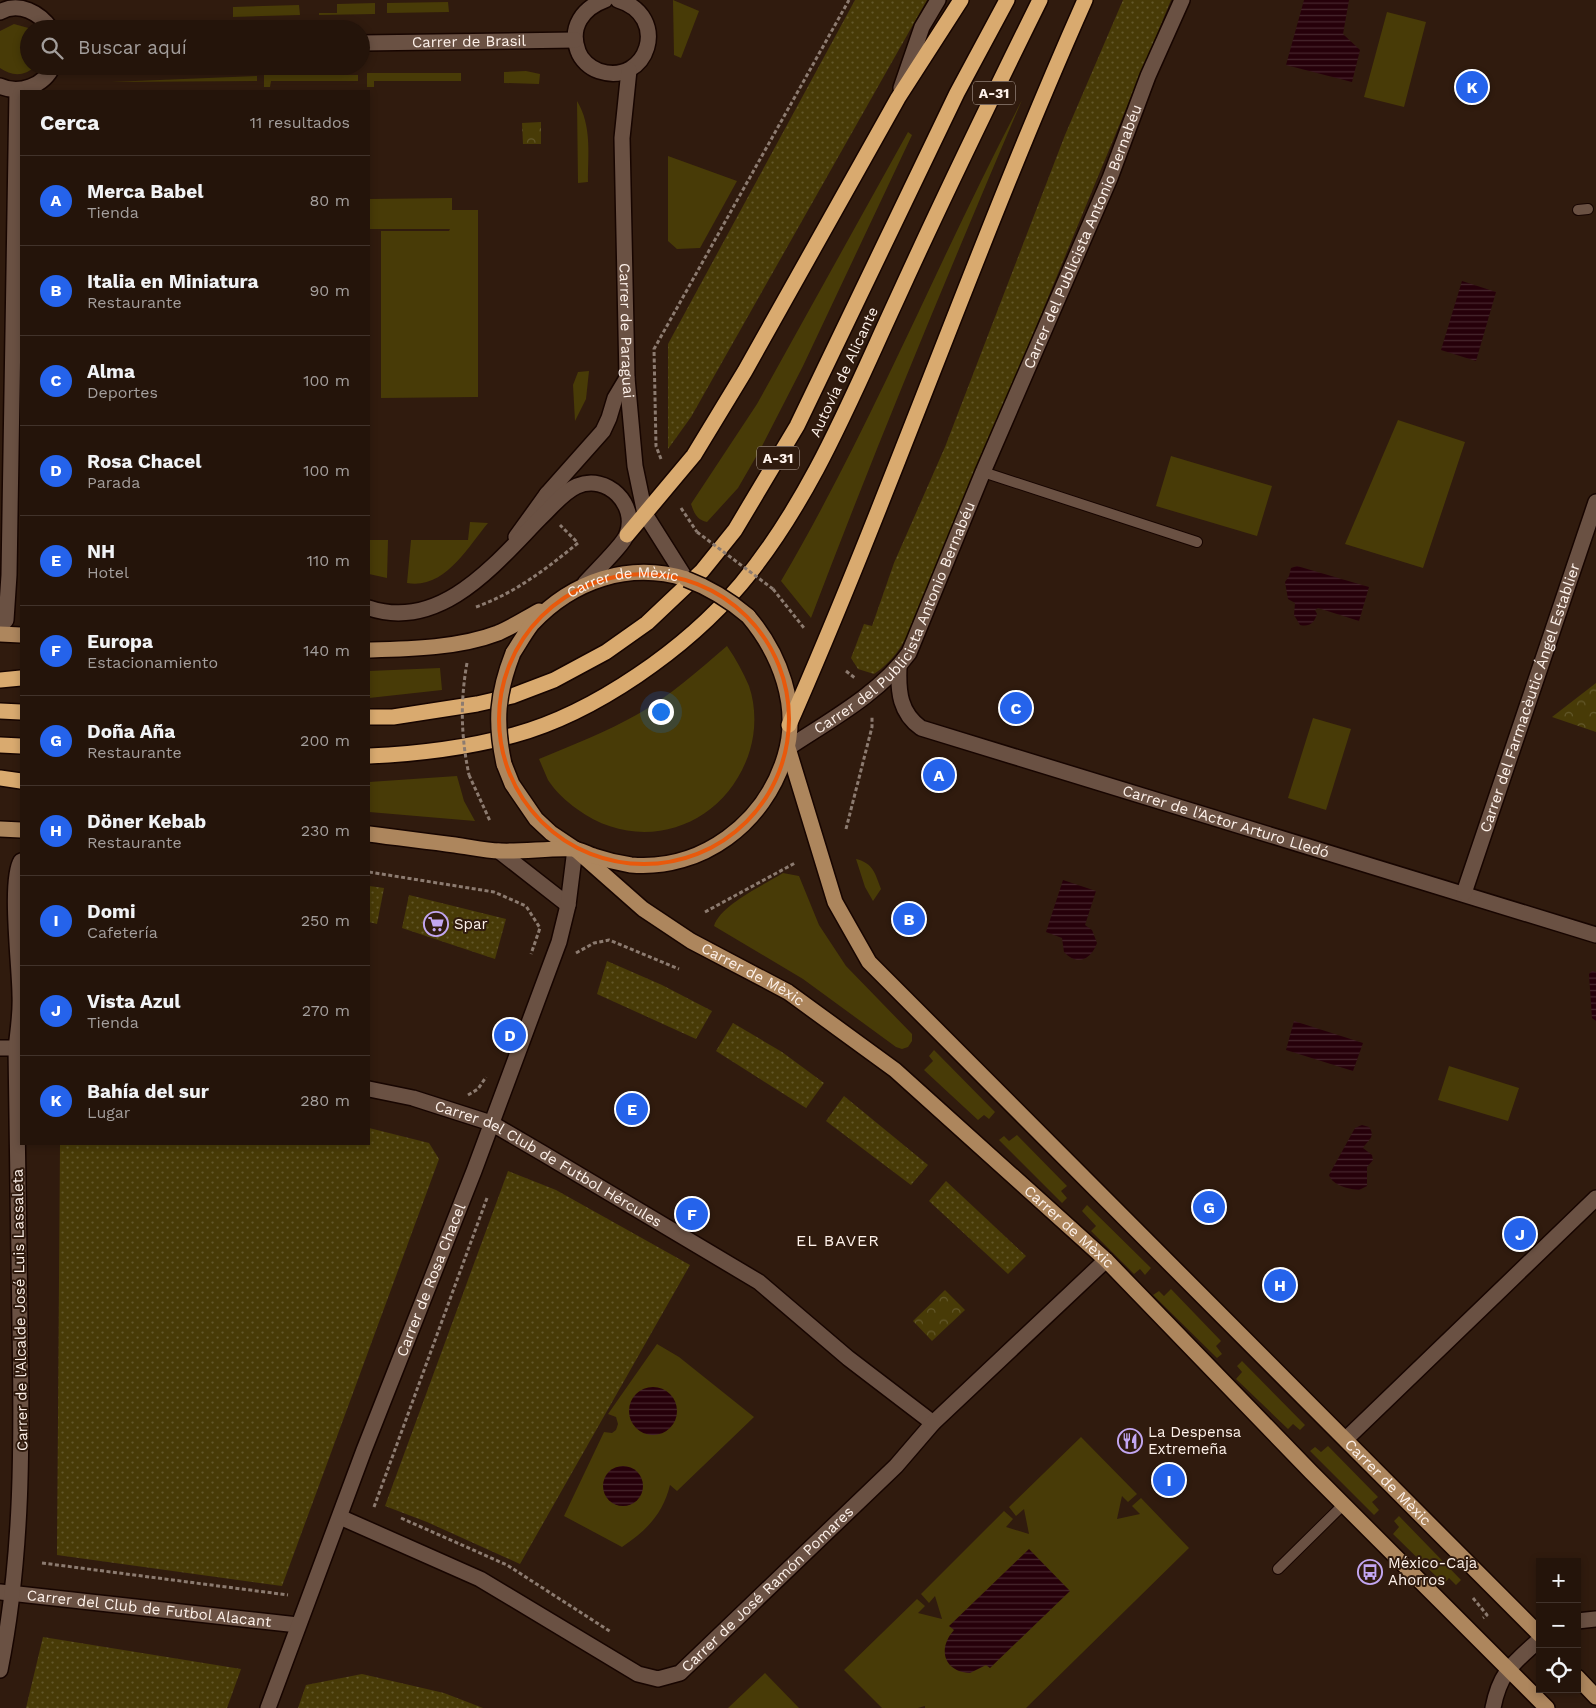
<!DOCTYPE html>
<html lang="es">
<meta charset="utf-8">
<style>
:root{--surface:#24140a;--page:#2c1d13;--text:#f1f3f6;--muted:#a39e9c;--line:#41332b;--accent:#2563eb}
body{margin:0;font-family:"Work Sans",sans-serif;background:var(--page);color:var(--text)}
.controls{position:absolute;right:15px;bottom:15px;display:grid;overflow:hidden;border-radius:0px;box-shadow:0 2px 8px #0003}
.controls button{width:45px;height:45px;display:grid;place-items:center;padding:0;border:0;border-bottom:1px solid var(--line);background:var(--surface);color:var(--text);font:25px sans-serif}
.you{position:absolute;left:660px;top:711px;width:18px;height:18px;margin:-12px;border:4px solid #fff;border-radius:50%;background:#1a73e8;box-shadow:0 0 0 8px #1a73e833}
.badge{display:grid;place-items:center;width:32px;height:32px;border-radius:50%;background:var(--accent);color:#fff;font-size:16px;font-weight:700}
.pin{position:absolute;translate:-50% -50%;border:2px solid #fff;box-shadow:0 1px 5px #0006}
.list{margin:0;padding:0;list-style:none}
h2{display:flex;justify-content:space-between;align-items:center;height:65px;margin:0;padding:0 20px;font-size:21px}
h2 small{font-size:16px;font-weight:400;color:var(--muted)}
.list li{display:grid;grid-template-columns:32px 1fr auto;gap:15px;align-items:center;box-sizing:border-box;height:90px;padding:0 20px;border-top:1px solid var(--line)}
.list b{display:block;font-size:19px;white-space:nowrap}
.list p{margin:0;font-size:16px;white-space:nowrap;color:var(--muted)}
.list em{font-size:16px;font-style:normal;color:var(--muted)}
.icon{flex:none;width:28px;height:28px;fill:none;stroke:currentColor;stroke-width:2;stroke-linecap:round;stroke-linejoin:round}
.map{position:relative;flex:none;width:1596px;height:1708px;overflow:hidden}
.search{position:absolute;background:var(--surface);box-shadow:0 2px 8px #0003;left:20px;top:20px;width:350px;height:55px;display:flex;align-items:center;gap:12px;box-sizing:border-box;padding:0 18px;border-radius:28px;color:var(--muted);font-size:19px}
.panel{position:absolute;background:var(--surface);box-shadow:0 2px 8px #0003;left:20px;top:90px;width:350px;height:1055px;border-radius:0px}
.map>svg:first-child{display:block}
.grass{fill:url(#grass-dots)}
.park{fill:url(#park-crowns)}
.garden{fill:#483b07}
.water{fill:url(#water-rules)}
.lines{fill:none;stroke-linecap:round;stroke-linejoin:round}
.lane-casing{stroke:#170500;stroke-width:12}
.street-casing{stroke:#170500;stroke-width:18}
.secondary-casing{stroke:#170500;stroke-width:18}
.primary-casing{stroke:#170500;stroke-width:18}
.highway-casing{stroke:#170500;stroke-width:18}
.path{stroke:#8c7b70;stroke-width:3;stroke-dasharray:4 2.5;stroke-linecap:butt}
.lane{stroke:#6a5143;stroke-width:10}
.street{stroke:#6a5143;stroke-width:15}
.secondary{stroke:#6a5143;stroke-width:15}
.primary{stroke:#ad865d;stroke-width:15}
.highway{stroke:#d9aa6f;stroke-width:15}
.primary-bridge-casing{stroke:#170500;stroke-width:18;stroke-linecap:butt}
.path-bridge{stroke:#8c7b70;stroke-width:3;stroke-dasharray:4 2.5;stroke-linecap:butt}
.primary-bridge{stroke:#ad865d;stroke-width:15}
.marked{fill:none;stroke:#e8590c;stroke-width:4;stroke-linejoin:round}
.labels{text-anchor:middle;stroke-width:4;stroke-linejoin:round;paint-order:stroke}
.shield{fill:#301b0e;stroke:#c0b2a9;stroke-width:1}
.shield-label{font-size:14px;font-weight:bold;fill:#fef2eb}
.street-label{font-size:15px;fill:#fef2eb;stroke:#301b0e}
.poi-label{font-size:15px;fill:#fef2eb;stroke:#301b0e;text-anchor:start}
.neighbourhood-label{font-size:16px;letter-spacing:1px;fill:#fef2eb;stroke:#301b0e}
</style>
<div class="map">
<svg width="1596" height="1708" viewBox="0 0 1596 1708">
<defs>
<pattern id="grass-dots" width="8" height="8" patternUnits="userSpaceOnUse" patternTransform="scale(1.25)"><rect width="8" height="8" fill="#483b07"/><path d="M2 2h.1M6 6h.1" fill="none" stroke="#63582b" stroke-width="1.8" stroke-linecap="round"/></pattern>
<pattern id="park-crowns" width="20" height="18" patternUnits="userSpaceOnUse" patternTransform="scale(1.25)"><rect width="20" height="18" fill="#483b07"/><path d="M2 6a3 3 0 1 1 6 0M12 15a3 3 0 1 1 6 0" fill="none" stroke="#63582b"/></pattern>
<pattern id="water-rules" width="6" height="5" patternUnits="userSpaceOnUse" patternTransform="scale(1.25)"><rect width="6" height="5" fill="#26000a"/><path d="M0 2.5h6" fill="none" stroke="#47262e"/></pattern>
</defs>
<rect width="100%" height="100%" fill="#301b0e"/>
<g class="grass">
<path d="M855,0H927L691,417L668,449V344Z"/>
<path d="M1123,0H1171L911,629C901,648 892,662 874,674L858,669L851,658L864,624L872,626L894,563L945,447L1065,135Z"/>
<path d="M369,886L384,888L377,924L369,922Z"/>
<path d="M409,895L506,919L495,959L402,928Z"/>
<path d="M607,961L662,985L712,1011L696,1039L597,994Z"/>
<path d="M733,1023L782,1052L824,1083L806,1108L716,1051Z"/>
<path d="M844,1096L928,1165L911,1185L826,1121Z"/>
<path d="M369,1128L429,1143L439,1159L282,1586L57,1555L60,1144H369Z"/>
<path d="M508,1171L556,1190L690,1265L520,1564L427,1522L385,1506Z"/>
<path d="M946,1181L1026,1256L1008,1274L929,1201Z"/>
<path d="M43,1637L241,1669L227,1708H26Z"/>
<path d="M362,1674L444,1693L483,1708H298L306,1685Z"/>
</g>
<g class="park">
<path d="M541,122V144H523L522,123Z"/>
<path d="M1596,683V732L1552,717Z"/>
<path d="M945,1290L965,1310L932,1341L913,1321Z"/>
</g>
<g class="garden">
<path d="M673,0L699,11L681,58L674,55Z"/>
<path d="M448,2L449,12L387,13V3Z"/>
<path d="M375,3V14L319,15V13H337V4Z"/>
<path d="M299,5L300,15L233,17V7Z"/>
<path d="M1387,12L1426,22L1404,107L1364,97Z"/>
<path d="M14,24L32,29H29V66H35C25,77 11,76 0,68V31Z"/>
<path d="M526,71L540,74L539,84L504,83V72Z"/>
<path d="M367,73H461V81H374V87H367Z"/>
<path d="M264,75H358V81H271L270,87H264Z"/>
<path d="M257,76V81L111,82Z"/>
<path d="M1022,100C949,271 877,444 811,618L781,581C872,426 939,258 1022,100Z"/>
<path d="M577,101C592,126 588,154 588,182L578,183Z"/>
<path d="M908,132L912,135L803,366L760,450L738,488L707,522C697,520 694,513 691,504L757,404Z"/>
<path d="M668,156L737,181L700,248L677,249L668,241Z"/>
<path d="M452,198V210H478V397L381,398V231H449L450,229H370L369,199Z"/>
<path d="M589,371L586,399L575,421L573,385L578,372Z"/>
<path d="M1398,420L1465,442L1423,568L1345,544Z"/>
<path d="M1171,456L1272,486L1257,536L1156,506Z"/>
<path d="M470,522L488,523C468,547 444,590 407,583L411,540H468Z"/>
<path d="M369,540H388L387,578L369,574Z"/>
<path d="M727,646C736,659 743,672 749,686C756,706 756,730 750,750C727,826 642,857 577,809C567,802 555,791 548,780C545,773 542,766 539,759C573,745 606,732 638,714C670,696 699,670 727,646Z"/>
<path d="M440,668L442,690L369,698V671Z"/>
<path d="M1313,718L1351,729L1326,810L1288,798Z"/>
<path d="M457,776L464,801L475,821L369,812V782Z"/>
<path d="M856,859C873,863 875,873 881,889L873,901L865,887Z"/>
<path d="M783,873L799,876L819,925L846,966L912,1034V1041L908,1047L902,1049L896,1047L803,979L714,926C720,905 764,885 783,873Z"/>
<path d="M934,1050L995,1112L989,1119L984,1115L978,1120L924,1070L933,1061L929,1056Z"/>
<path d="M1449,1066L1519,1088L1508,1121L1438,1100Z"/>
<path d="M1017,1135L1067,1186L1061,1191L1067,1198L1062,1203L999,1140L1004,1136L1009,1141Z"/>
<path d="M1087,1205L1151,1268L1145,1275L1140,1269L1134,1274L1091,1231L1096,1226L1082,1211Z"/>
<path d="M1171,1289L1221,1341L1216,1346L1222,1354L1217,1358L1153,1295L1159,1291L1164,1296Z"/>
<path d="M657,1344L679,1357L754,1417L677,1491L670,1485C663,1514 646,1531 622,1547L564,1516L604,1432L612,1433L616,1430L618,1424L616,1417L608,1414Z"/>
<path d="M1242,1361L1305,1425L1300,1430L1293,1424L1288,1429L1236,1379L1242,1372L1237,1366Z"/>
<path d="M1081,1437L1137,1494L1128,1502L1122,1496L1117,1519L1140,1514L1132,1506L1141,1498L1189,1548L1026,1708H925V1706L918,1708H882L844,1670L917,1599L925,1606L918,1613L942,1619L935,1596L929,1603L921,1594L1004,1511L1013,1519L1006,1527L1029,1534L1024,1509L1016,1516L1009,1507Z"/>
<path d="M1328,1446L1378,1497L1372,1502L1379,1510L1374,1515L1310,1451L1315,1447L1321,1452Z"/>
<path d="M1399,1516L1461,1580L1456,1585L1449,1578L1444,1584L1393,1534L1399,1527L1394,1521Z"/>
<path d="M765,1673L799,1708H728Z"/>
</g>
<g class="water">
<path d="M1304,0H1349L1343,34L1360,50L1352,82L1286,65Z"/>
<path d="M1462,281L1496,292L1476,361L1441,350Z"/>
<path d="M1297,566L1369,587L1359,621L1318,608L1315,610L1317,614C1314,623 1310,627 1300,625L1294,615L1295,603L1288,599L1285,582L1289,576L1291,568Z"/>
<path d="M1063,880L1096,891L1085,925L1092,930L1097,943C1091,960 1077,966 1064,952L1062,938L1046,932Z"/>
<path d="M1592,971L1596,972V1021L1592,1018L1589,974Z"/>
<path d="M1294,1021L1363,1043L1353,1071L1286,1050Z"/>
<path d="M1362,1125L1369,1127C1376,1137 1368,1140 1363,1148L1372,1155L1373,1160L1367,1167V1186L1359,1190C1349,1189 1333,1186 1329,1175L1355,1128Z"/>
<circle cx="653" cy="1411" r="24"/>
<circle cx="623" cy="1486" r="20"/>
<path d="M1029,1549L1070,1591L990,1668L986,1665L970,1673C944,1672 937,1649 954,1630L949,1626Z"/>
</g>
<g class="lines">
<defs>
<g id="lane">
<path d="M1578,210L1588,209"/>
<path d="M983,472L1197,542"/>
<path d="M1278,1569L1344,1504"/>
</g>
<g id="street">
<path d="M516,537L547,494"/>
<path id="s1" d="M899,668C898,692 900,713 921,728L1596,935"/>
<path d="M499,851L568,905"/>
<path id="s2" d="M1464,893L1596,502"/>
<path d="M0,1048H21"/>
<path id="s3" d="M369,1089L413,1098L491,1123L544,1154L759,1282L848,1358L933,1423"/>
<path d="M1346,1439L1596,1198"/>
<path id="s4" d="M340,1517L480,1579L638,1674L658,1679L680,1673L896,1466L933,1423L1106,1260"/>
<path id="s5" d="M0,1592L298,1625"/>
<path d="M0,1670C23,1556 22,1439 20,1324C19,1232 18,1140 16,1048C18,1031 21,1012 20,995C20,968 9,880 21,861"/>
<path id="s6" d="M268,1708L364,1450L474,1171L559,942L568,905L575,849"/>
</g>
<g id="secondary">
<path d="M605,0C583,8 569,27 578,51C581,60 590,68 599,71C648,87 671,16 618,0"/>
<path d="M0,12C19,1 40,13 51,29"/>
<path id="s7" d="M361,43L575,40"/>
<path id="s8" d="M629,70L622,138L627,378L635,466L645,514L686,579"/>
<path d="M0,86C19,95 44,86 53,66"/>
<path d="M901,88L922,27L938,0"/>
<path d="M547,494L603,431L609,418L615,398L627,378"/>
<path d="M369,608C441,632 496,563 540,518C551,508 563,492 577,486C607,473 638,505 627,534C624,544 594,573 585,583"/>
<path d="M0,627L6,620L9,575L17,90"/>
<path id="s9" d="M788,748C830,720 879,694 909,653L983,472L1110,178L1148,76L1182,0"/>
<path d="M1577,1621L1596,1619"/>
<path d="M1493,1708C1500,1671 1514,1663 1540,1639"/>
</g>
<g id="primary">
<path d="M0,634L21,635"/>
<path d="M369,650C410,649 459,648 498,633C512,627 526,618 539,611"/>
<path id="s10" d="M513,653C519,644 525,633 532,624C572,581 629,561 686,579"/>
<path id="s11" d="M788,748L835,902L869,962L1540,1635"/>
<path id="s12" d="M504,764L512,784L536,819L551,833L575,849L643,909L691,941L788,992L895,1070L1106,1260L1311,1472L1547,1708"/>
<path d="M0,829L21,830"/>
<path d="M369,834C398,838 426,841 455,845C470,847 485,851 500,851C524,852 548,848 572,849C580,849 587,854 594,856C606,860 618,863 631,865C702,871 765,823 785,756C800,706 780,654 748,616"/>
<path d="M1577,1677L1596,1697"/>
</g>
<g id="highway">
<path d="M627,535L694,455L745,371L898,98L961,0"/>
<path d="M0,680L21,678"/>
<path d="M0,711L21,712"/>
<path d="M369,717H393L477,704L512,696L554,680L606,652L647,623L702,571L735,530L797,426L957,93L1007,0"/>
<path d="M789,725C894,486 979,238 1085,0"/>
<path d="M0,745L21,746"/>
<path d="M369,756C417,754 467,748 514,735C595,713 687,648 741,584C811,500 852,396 897,299C943,198 991,99 1040,0"/>
<path d="M0,778L21,781"/>
</g>
</defs>
<use href="#lane" class="lane-casing"/>
<use href="#street" class="street-casing"/>
<use href="#secondary" class="secondary-casing"/>
<use href="#primary" class="primary-casing"/>
<use href="#highway" class="highway-casing"/>
<g class="path">
<path d="M661,459L656,446L654,349L849,0"/>
<path d="M681,508L697,532"/>
<path d="M773,589L804,628"/>
<path d="M476,607C515,593 546,569 578,543L560,525"/>
<path d="M846,671L855,678"/>
<path d="M469,775L490,821"/>
<path d="M846,829L872,727V716"/>
<path d="M369,872L494,892L526,906L540,928L531,954"/>
<path d="M705,912L795,863"/>
<path d="M576,953L594,943L609,940L679,969"/>
<path d="M468,1095L478,1089L486,1077"/>
<path d="M374,1507L487,1198"/>
<path d="M401,1518L507,1565L611,1632"/>
<path d="M42,1563L288,1595"/>
<path d="M1473,1598L1487,1615L1483,1618"/>
</g>
<use href="#lane" class="lane"/>
<use href="#street" class="street"/>
<use href="#secondary" class="secondary"/>
<use href="#primary" class="primary"/>
<use href="#highway" class="highway"/>
<defs>
<g id="primary-bridge">
<path d="M686,579C710,588 728,599 748,616"/>
<path d="M504,764C495,722 497,694 513,653"/>
</g>
</defs>
<use href="#primary-bridge" class="primary-bridge-casing"/>
<g class="path-bridge">
<path d="M697,532L773,589"/>
<path d="M467,663C460,702 461,737 469,775"/>
</g>
<use href="#primary-bridge" class="primary-bridge"/>
</g>
<path class="marked" d="M499 719a145 145 0 1 1 290 0a145 145 0 1 1-290 0Z"/>
<defs>
<symbol id="supermarket-ring" viewBox="-11 -11 22 22"><circle r="9.5" fill="#301b0e" stroke="#c3a7f2" stroke-width="1.5"/><path d="M-6-5.5h2.5l.6 2H6L4.5 2H-2.5L-4.4-4H-6ZM-1.5 3.2a1.3 1.3 0 1 0 .1 0ZM3 3.2a1.3 1.3 0 1 0 .1 0Z" fill="#c3a7f2"/></symbol>
<symbol id="restaurant-ring" viewBox="-11 -11 22 22"><circle r="9.5" fill="#301b0e" stroke="#c3a7f2" stroke-width="1.5"/><path d="M-5-6h1v4h1v-4h1v4h1v-4h1v5L-1.5 .5V6h-2V.5L-5-1ZM5-6V6H3V1.5H1.5Q1.5-4 5-6Z" fill="#c3a7f2"/></symbol>
<symbol id="bus-ring" viewBox="-11 -11 22 22"><circle r="9.5" fill="#301b0e" stroke="#c3a7f2" stroke-width="1.5"/><path d="M-5-6H5V4H4V6H2V4H-2V6H-4V4H-5ZM-3.5-4V0h7V-4ZM-3.5 1.2v1.5H-2V1.2ZM2 1.2v1.5H3.5V1.2Z" fill="#c3a7f2"/></symbol>
</defs>
<g fill-rule="evenodd">
<use href="#supermarket-ring" x="422" y="910" width="28" height="28"/>
<use href="#restaurant-ring" x="1116" y="1427" width="28" height="28"/>
<use href="#bus-ring" x="1356" y="1558" width="28" height="28"/>
</g>
<g class="labels">
<g class="shield">
<rect x="973" y="81.5" width="42" height="23" rx="4"/>
<rect x="757" y="446.5" width="42" height="23" rx="4"/>
</g>
<g class="shield-label">
<text x="994" y="98">A-31</text>
<text x="778" y="463">A-31</text>
</g>
<g class="street-label">
<text dy="5" stroke="none"><textPath href="#s7" startOffset="108">Carrer de Brasil</textPath></text>
<text dy="5" stroke="none"><textPath href="#s9" startOffset="606">Carrer del Publicista Antonio Bernabéu</textPath></text>
<text dy="5" stroke="none"><textPath href="#s8" startOffset="261">Carrer de Paraguai</textPath></text>
<text transform="translate(844 372) rotate(-65)" y="5">Autovía de Alicante</text>
<text dy="5" stroke="none"><textPath href="#s10" startOffset="139">Carrer de Mèxic</textPath></text>
<text dy="5" stroke="none"><textPath href="#s9" startOffset="175">Carrer del Publicista Antonio Bernabéu</textPath></text>
<text dy="5" stroke="none"><textPath href="#s2" startOffset="206">Carrer del Farmacèutic Ángel Establier</textPath></text>
<text dy="5" stroke="none"><textPath href="#s1" startOffset="386">Carrer de l'Actor Arturo Lledó</textPath></text>
<text dy="5" stroke="none"><textPath href="#s12" startOffset="332">Carrer de Mèxic</textPath></text>
<text dy="5" stroke="none"><textPath href="#s3" startOffset="196">Carrer del Club de Futbol Hércules</textPath></text>
<text dy="5" stroke="none"><textPath href="#s12" startOffset="738">Carrer de Mèxic</textPath></text>
<text dy="5" stroke="none"><textPath href="#s6" startOffset="458">Carrer de Rosa Chacel</textPath></text>
<text transform="translate(20 1310) rotate(-91)" y="5">Carrer de l'Alcalde José Luis Lassaleta</text>
<text dy="5" stroke="none"><textPath href="#s11" startOffset="965">Carrer de Mèxic</textPath></text>
<text dy="5" stroke="none"><textPath href="#s4" startOffset="502">Carrer de José Ramón Pomares</textPath></text>
<text dy="5" stroke="none"><textPath href="#s5" startOffset="150">Carrer del Club de Futbol Alacant</textPath></text>
</g>
<g class="poi-label">
<text x="454" y="929">Spar</text>
<text x="1148" y="1437">La Despensa<tspan x="1148" dy="17">Extremeña</tspan></text>
<text x="1388" y="1568">México-Caja<tspan x="1388" dy="17">Ahorros</tspan></text>
</g>
<g class="neighbourhood-label">
<text x="838" y="1246">EL BAVER</text>
</g>
</g>
</svg>
<div class="controls">
<button>+</button>
<button>−</button>
<button><svg class="icon" aria-label="locate" viewBox="0 0 24 24"><circle cx="12" cy="12" r="6"/><path d="M12 2v4M12 18v4M2 12h4M18 12h4"/></svg></button>
</div>
<div class="you"></div>
<div class="pin badge" style="left:939px;top:775px">A</div>
<div class="pin badge" style="left:909px;top:919px">B</div>
<div class="pin badge" style="left:1016px;top:708px">C</div>
<div class="pin badge" style="left:510px;top:1035px">D</div>
<div class="pin badge" style="left:632px;top:1109px">E</div>
<div class="pin badge" style="left:692px;top:1214px">F</div>
<div class="pin badge" style="left:1209px;top:1207px">G</div>
<div class="pin badge" style="left:1280px;top:1285px">H</div>
<div class="pin badge" style="left:1169px;top:1480px">I</div>
<div class="pin badge" style="left:1520px;top:1234px">J</div>
<div class="pin badge" style="left:1472px;top:87px">K</div>
<div class="search"><svg class="icon" aria-label="search" viewBox="0 0 24 24"><circle cx="10" cy="10" r="6"/><path d="M15 15l6 6"/></svg>Buscar aquí</div>
<section class="panel">
<h2>Cerca<small>11 resultados</small></h2>
<ul class="list">
<li><span class="badge">A</span><div><b>Merca Babel</b><p>Tienda</p></div><em>80 m</em></li>
<li><span class="badge">B</span><div><b>Italia en Miniatura</b><p>Restaurante</p></div><em>90 m</em></li>
<li><span class="badge">C</span><div><b>Alma</b><p>Deportes</p></div><em>100 m</em></li>
<li><span class="badge">D</span><div><b>Rosa Chacel</b><p>Parada</p></div><em>100 m</em></li>
<li><span class="badge">E</span><div><b>NH</b><p>Hotel</p></div><em>110 m</em></li>
<li><span class="badge">F</span><div><b>Europa</b><p>Estacionamiento</p></div><em>140 m</em></li>
<li><span class="badge">G</span><div><b>Doña Aña</b><p>Restaurante</p></div><em>200 m</em></li>
<li><span class="badge">H</span><div><b>Döner Kebab</b><p>Restaurante</p></div><em>230 m</em></li>
<li><span class="badge">I</span><div><b>Domi</b><p>Cafetería</p></div><em>250 m</em></li>
<li><span class="badge">J</span><div><b>Vista Azul</b><p>Tienda</p></div><em>270 m</em></li>
<li><span class="badge">K</span><div><b>Bahía del sur</b><p>Lugar</p></div><em>280 m</em></li>
</ul>
</section>
</div>
